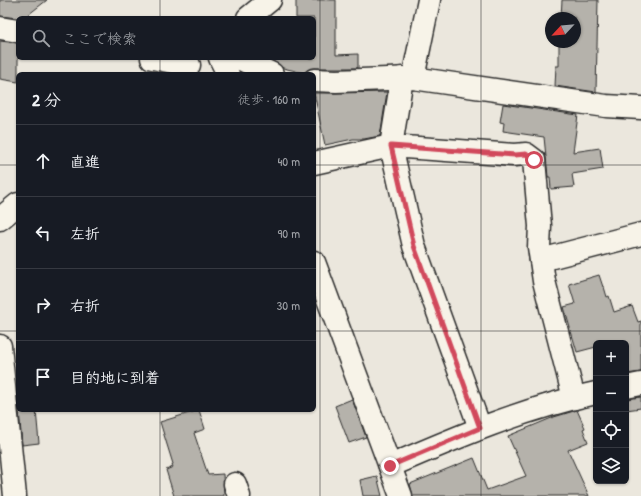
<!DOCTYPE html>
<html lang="ja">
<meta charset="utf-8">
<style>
:root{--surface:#171b24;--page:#20242c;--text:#f1f3f6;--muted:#9ea1a6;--line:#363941}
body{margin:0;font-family:"Patrick Hand","Klee One",sans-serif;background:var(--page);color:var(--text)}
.controls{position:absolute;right:12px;bottom:12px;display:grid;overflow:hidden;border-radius:6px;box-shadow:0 1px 3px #0004}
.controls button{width:36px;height:36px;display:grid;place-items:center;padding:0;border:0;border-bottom:1px solid var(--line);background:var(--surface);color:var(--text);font:20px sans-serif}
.compass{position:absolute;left:545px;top:12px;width:36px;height:36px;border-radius:50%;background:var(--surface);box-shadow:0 1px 3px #0004;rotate:244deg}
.stop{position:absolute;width:12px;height:12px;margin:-9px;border:3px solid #d1495b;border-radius:50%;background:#fff}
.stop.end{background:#d1495b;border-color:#fff;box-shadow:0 1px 4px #0008}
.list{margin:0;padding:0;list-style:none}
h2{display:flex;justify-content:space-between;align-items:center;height:52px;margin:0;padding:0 16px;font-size:17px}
h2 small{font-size:13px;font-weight:400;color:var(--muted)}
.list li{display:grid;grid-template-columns:26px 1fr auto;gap:12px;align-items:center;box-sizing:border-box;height:72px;padding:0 16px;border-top:1px solid var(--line)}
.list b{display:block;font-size:15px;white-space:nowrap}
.list em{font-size:13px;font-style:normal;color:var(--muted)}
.icon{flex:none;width:22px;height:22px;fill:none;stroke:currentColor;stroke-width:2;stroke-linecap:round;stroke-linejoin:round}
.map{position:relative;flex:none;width:641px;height:496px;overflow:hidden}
.search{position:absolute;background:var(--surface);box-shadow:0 1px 3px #0004;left:16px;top:16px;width:300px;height:44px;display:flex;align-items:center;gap:10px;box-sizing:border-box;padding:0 14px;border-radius:6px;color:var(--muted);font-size:15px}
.panel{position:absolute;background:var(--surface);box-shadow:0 1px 3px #0004;left:16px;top:72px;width:300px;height:340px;border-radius:6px}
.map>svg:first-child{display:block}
.building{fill:#b5b2ab;stroke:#2b2b2b}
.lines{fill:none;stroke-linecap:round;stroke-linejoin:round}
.minor-casing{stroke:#2b2b2b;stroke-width:25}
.minor{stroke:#f7f3e8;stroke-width:22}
.route{stroke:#d1495b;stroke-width:5}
.grid{fill:none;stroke:#2b2b2b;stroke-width:1;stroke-opacity:0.55}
</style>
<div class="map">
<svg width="641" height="496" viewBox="0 0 641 496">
<rect width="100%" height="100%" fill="#ebe7dd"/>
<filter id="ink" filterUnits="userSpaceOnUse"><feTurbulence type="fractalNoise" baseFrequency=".025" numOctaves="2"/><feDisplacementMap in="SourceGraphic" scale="8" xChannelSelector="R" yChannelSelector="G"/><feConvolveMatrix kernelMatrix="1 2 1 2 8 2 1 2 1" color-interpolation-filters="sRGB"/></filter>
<g filter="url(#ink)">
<g class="building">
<path d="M0,0H47L24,18H18L0,16Z"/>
<path d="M296,0H336V55L358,54V68H315L309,69L304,73L283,68L273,61V58H314V18H296Z"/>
<path d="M562,0H598L596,92L555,86L556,66H559V42H575V18H561Z"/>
<path d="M0,41L18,43V82L0,79Z"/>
<path d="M387,92L380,136L364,139H353L325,145L314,93H336Z"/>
<path d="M503,104L578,115L573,152L600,148L603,169L572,174L574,187L551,189L550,177H548L544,137L503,131L504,123L500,122Z"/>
<path d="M599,275L603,287H604L607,297L609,296L614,312L632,306L638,322L641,321V372L626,374V343H596V347L577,352L564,307L575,304L569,284Z"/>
<path d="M641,397V408L626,410V399Z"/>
<path d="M352,399L366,437L349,443L335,406Z"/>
<path d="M19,410H36L39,443L22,445Z"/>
<path d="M199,410L205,429L194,433L208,475L223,474L224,496H174L166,470L173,467L172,465L173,464L160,422Z"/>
<path d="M577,410L585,428L583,429L588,442L568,450L589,496H413L410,484L474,458L487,490L526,476L508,436L554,417Z"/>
<path d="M377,476L382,496H363L360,480Z"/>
</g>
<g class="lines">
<defs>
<g id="minor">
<path d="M248,18L270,0"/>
<path d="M0,28L18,31"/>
<path d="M152,58L189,65"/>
<path d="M220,58L228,74"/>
<path d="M239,58L272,74"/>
<path d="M402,78L391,146L515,155L526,154L534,160L540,226L539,247L544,281L574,398"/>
<path d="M413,78L429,0"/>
<path d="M314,80L336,81L413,78L606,106L641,108"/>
<path d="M314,163L391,146L414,246L480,428"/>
<path d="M0,219L18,204"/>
<path d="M541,260L641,234"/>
<path d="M314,262L401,496"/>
<path d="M0,346L15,496"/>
<path d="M626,387L641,384"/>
<path d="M390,466C457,437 525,408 596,393"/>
<path d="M235,484L239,496"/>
</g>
</defs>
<use href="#minor" class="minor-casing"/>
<use href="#minor" class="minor"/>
</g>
</g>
<g class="lines" filter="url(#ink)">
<path class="route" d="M390,466L480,428L414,246L391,146L515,155L526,154L534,160"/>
</g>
<path class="grid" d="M160,0V18M320,0V496M481,0V496M160,58V74M0,165H18M314,165H641M0,331H18M314,331H641M160,410V496"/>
</svg>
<div class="controls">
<button>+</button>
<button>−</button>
<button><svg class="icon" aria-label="locate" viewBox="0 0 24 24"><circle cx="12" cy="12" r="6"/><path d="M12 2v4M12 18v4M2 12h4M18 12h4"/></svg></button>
<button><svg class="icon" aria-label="layers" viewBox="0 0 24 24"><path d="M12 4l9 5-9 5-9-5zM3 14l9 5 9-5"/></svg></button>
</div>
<svg class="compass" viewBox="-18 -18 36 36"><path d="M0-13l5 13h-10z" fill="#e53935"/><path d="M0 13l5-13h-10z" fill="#9ea1a6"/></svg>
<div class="stop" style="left:534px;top:160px"></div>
<div class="stop end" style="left:390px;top:466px"></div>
<div class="search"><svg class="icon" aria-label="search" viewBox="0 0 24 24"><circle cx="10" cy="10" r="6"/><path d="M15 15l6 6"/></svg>ここで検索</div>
<section class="panel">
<h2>2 分<small>徒歩 · 160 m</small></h2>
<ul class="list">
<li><svg class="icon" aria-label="ahead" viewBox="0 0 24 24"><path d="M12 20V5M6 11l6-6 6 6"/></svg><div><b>直進</b></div><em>40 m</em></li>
<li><svg class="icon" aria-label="left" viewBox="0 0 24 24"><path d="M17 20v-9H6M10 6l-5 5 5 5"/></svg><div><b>左折</b></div><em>90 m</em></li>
<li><svg class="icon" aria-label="right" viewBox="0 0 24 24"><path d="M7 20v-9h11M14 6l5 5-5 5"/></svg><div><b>右折</b></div><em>30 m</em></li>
<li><svg class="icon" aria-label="arrive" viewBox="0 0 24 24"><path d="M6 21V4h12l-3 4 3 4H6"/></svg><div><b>目的地に到着</b></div></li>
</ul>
</section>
</div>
